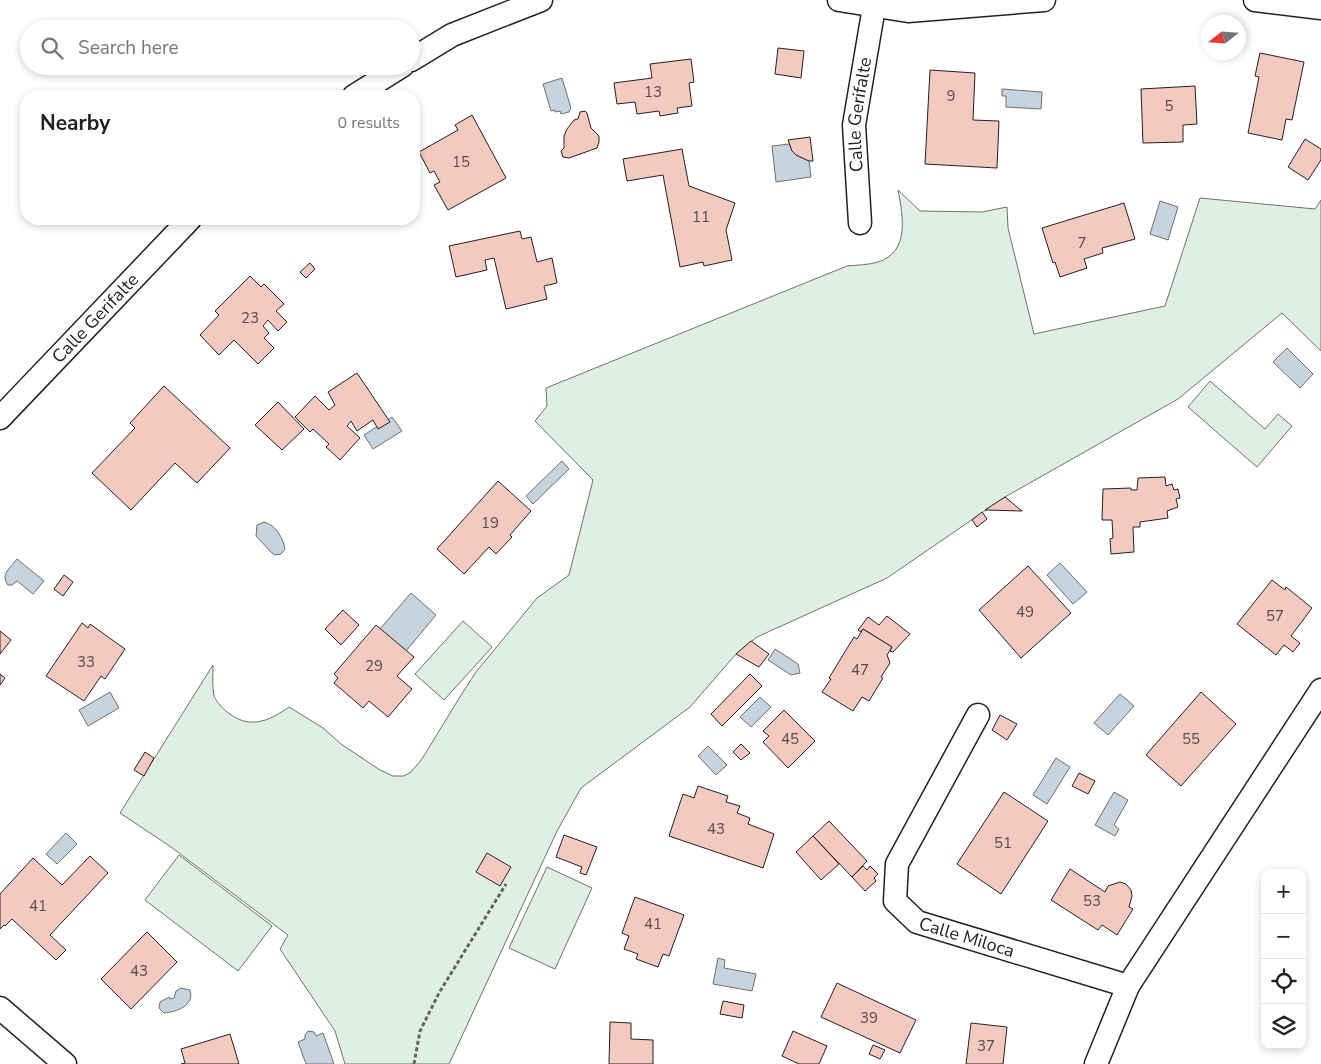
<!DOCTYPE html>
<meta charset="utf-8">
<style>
:root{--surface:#fff;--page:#f6f6f6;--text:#222;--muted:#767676;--line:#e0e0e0}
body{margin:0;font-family:"Nunito Sans",sans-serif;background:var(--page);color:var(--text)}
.controls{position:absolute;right:15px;bottom:15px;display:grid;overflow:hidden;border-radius:10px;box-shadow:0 2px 8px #0003}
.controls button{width:45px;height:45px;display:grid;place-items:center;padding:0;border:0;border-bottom:1px solid var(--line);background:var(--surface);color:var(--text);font:25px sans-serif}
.compass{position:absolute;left:1201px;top:15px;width:45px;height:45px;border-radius:50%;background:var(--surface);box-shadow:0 2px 8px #0003;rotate:253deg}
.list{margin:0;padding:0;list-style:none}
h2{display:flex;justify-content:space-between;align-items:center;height:65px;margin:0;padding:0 20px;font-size:21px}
h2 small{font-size:16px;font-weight:400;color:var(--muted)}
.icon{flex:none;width:28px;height:28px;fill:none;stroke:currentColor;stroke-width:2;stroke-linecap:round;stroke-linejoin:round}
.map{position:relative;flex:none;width:1321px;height:1064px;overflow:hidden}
.search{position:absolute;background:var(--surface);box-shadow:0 2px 8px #0003;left:20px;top:20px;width:400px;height:55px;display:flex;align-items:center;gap:12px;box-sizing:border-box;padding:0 18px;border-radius:28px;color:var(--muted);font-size:19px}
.panel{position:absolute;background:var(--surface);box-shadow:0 2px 8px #0003;left:20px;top:90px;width:400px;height:135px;border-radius:20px}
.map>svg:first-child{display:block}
.green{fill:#e0efe3;stroke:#6f6f6f}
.water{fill:#c7d3dd;stroke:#6f6f6f}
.building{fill:#f3c9c0;stroke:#222}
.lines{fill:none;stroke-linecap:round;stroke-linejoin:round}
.street-casing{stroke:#222;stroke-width:25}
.path{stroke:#646464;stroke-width:3;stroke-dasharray:4 2.5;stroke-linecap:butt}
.street{stroke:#fff;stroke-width:22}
.labels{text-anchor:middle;stroke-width:4;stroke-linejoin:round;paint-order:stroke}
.number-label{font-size:15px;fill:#564c4a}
.street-label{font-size:18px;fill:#222;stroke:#fff}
</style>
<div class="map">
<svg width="1321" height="1064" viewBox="0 0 1321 1064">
<rect width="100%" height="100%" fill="#fff"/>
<g class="green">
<path d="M898,190L920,211L982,212L1007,207L1008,228L1034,334L1165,306L1200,198L1315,209L1321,200V351L1282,313L1178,399L1005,497L887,578L757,637L736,654L690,707L581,788L557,831L449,1064H345L335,1031L280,949L288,935L171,847L120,813L213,665C213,674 212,686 214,696C216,701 221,707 226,711C248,730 268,722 289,707L323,728L341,744L380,770L393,776H404L411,772L422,759L458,700L476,672L537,598L569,575L593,480L535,421L547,406L546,388L847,266C857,265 868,265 878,262C910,252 903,216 898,190Z"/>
<path d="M1210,381L1265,429L1278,414L1292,426L1257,467L1188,407Z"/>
<path d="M463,621L492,647L444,700L415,674Z"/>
<path d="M179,855L272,926L238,971L145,900Z"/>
<path d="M547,867L592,888L555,969L509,948Z"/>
</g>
<g class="water">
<path d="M562,78L571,108L569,112L561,114L560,111L555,112V110L551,111L543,84Z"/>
<path d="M1002,89L1042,92L1041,109L1006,107V96H1002Z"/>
<path d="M789,144L796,155L809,161L811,177L776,182L772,146Z"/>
<path d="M1160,201L1178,207L1168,240L1150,234Z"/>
<path d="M1287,348L1313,374L1300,388L1273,362Z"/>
<path d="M392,417L402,431L373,449L364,435Z"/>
<path d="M562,461L569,469L533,504L526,496Z"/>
<path d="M264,522C276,525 283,538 285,549L281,554L275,555L272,553L256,536L257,525Z"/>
<path d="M17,559L44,581L33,594L17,581L12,585H8C0,575 10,568 17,559Z"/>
<path d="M1060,563L1087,592L1073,604L1047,575Z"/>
<path d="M411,593L436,615L406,651L380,629Z"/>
<path d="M775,649L798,664L800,673L791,675L768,660Z"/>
<path d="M110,692L119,708L88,726L79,710Z"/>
<path d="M1120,694L1134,706L1108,735L1094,723Z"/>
<path d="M760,697L771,707L751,727L740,717Z"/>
<path d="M708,746L727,765L716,775L698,756Z"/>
<path d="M1056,758L1070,767L1047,804L1033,795Z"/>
<path d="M1114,792L1128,800L1114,825L1119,829L1115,836L1095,825Z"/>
<path d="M66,833L77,844L57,864L46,854Z"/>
<path d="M718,958L725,960L724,968L756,974L752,991L713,984Z"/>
<path d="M181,988L190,990C195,1006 176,1012 164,1013L159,1008L160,1002L169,997L170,999L174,998L176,991Z"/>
<path d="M308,1031L314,1032L316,1036L323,1033L334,1064H306L298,1042L305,1039V1035Z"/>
</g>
<g class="building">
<path d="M778,48L804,51L801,78L775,74Z"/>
<path d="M1260,53L1304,62L1292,120L1286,119L1282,140L1248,133L1259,77L1255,76Z"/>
<path d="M691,59L694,82L689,83L692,106L677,108L678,113L660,116L659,111L637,114L635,102L617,104L614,83L652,78L650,64Z"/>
<path d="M930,70L975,73L973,120L999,121L997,168L925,164Z"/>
<path d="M1195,86L1197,124L1183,125V142L1143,143L1141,89Z"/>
<path d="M585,111L587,113L591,128L599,136V142L597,148L569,158L563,157L561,151L564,148V136L567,129L574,120L578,119L580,112Z"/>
<path d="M472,115L506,178L448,210L434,185L440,182L434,171L430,173L419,152L458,130L455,125Z"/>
<path d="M810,137L813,161H809L796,155L792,151L788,140Z"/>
<path d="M1305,139L1321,149V160L1308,180L1288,167Z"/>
<path d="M682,149L689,186L735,203L726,230L732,260L704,266L703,262L680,267L663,175L627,181L623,159Z"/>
<path d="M1124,203L1135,239L1102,248L1103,253L1084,259L1087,268L1060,277L1055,262L1053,263L1042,228Z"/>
<path d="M520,231L522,239L531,237L537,262L552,258L557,283L544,286L547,299L506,309L494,258L485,260L487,270L456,277L449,246Z"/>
<path d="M310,263L315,269L306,278L300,272Z"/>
<path d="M250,276L261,287L264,284L284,304L276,311L287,322L278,331L268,320L263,326L269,333L264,338L274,348L258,364L234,340L219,355L200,335L219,315L215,311Z"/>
<path d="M357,373L390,422L378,429L373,420L357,431L351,421L347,426L360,438L340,460L326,447L329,444L313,429L310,432L295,417L315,396L329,410L335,405L328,392Z"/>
<path d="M164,386L230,448L197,483L175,463L131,510L92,473L135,428L130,423Z"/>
<path d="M278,402L304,429L282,450L255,425Z"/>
<path d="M1165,477L1166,486L1172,484L1174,490L1178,489L1180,498L1176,499L1178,507L1167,511L1168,518L1140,522V527H1133L1134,552L1111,554L1110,539L1113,538L1112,520H1102L1103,489L1131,488V490H1137L1138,478Z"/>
<path d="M498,481L531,511L510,535L512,537L496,554L489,547L464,574L437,549Z"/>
<path d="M1005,497L1022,511L985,510Z"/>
<path d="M982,512L987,519L977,527L972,520Z"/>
<path d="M1028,566L1071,613L1021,658L979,610Z"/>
<path d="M64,575L73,582L63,596L54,589Z"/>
<path d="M1272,580L1285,590L1286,587L1312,608L1291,636L1300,643L1293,652L1284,645L1276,655L1237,624Z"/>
<path d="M343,610L359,625L341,645L325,629Z"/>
<path d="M887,616L910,634L893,652L890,651L892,647L863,629L861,632L858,630L868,617L879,625Z"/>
<path d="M82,623L88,628L90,624L125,649L105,679L101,676L84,701L46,676Z"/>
<path d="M376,625L414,657L397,676L412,689L388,717L369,701L363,708L334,683L338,678L334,674Z"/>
<path d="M863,629L892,647L887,655L890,663L881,677L883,678L869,701L862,697L853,711L822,692L831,679L829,678L854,637L857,639Z"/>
<path d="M0,631L11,640L0,654Z"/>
<path d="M751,641L769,654L759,667L736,654Z"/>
<path d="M0,674L5,678L0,685Z"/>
<path d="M750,674L762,686L722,726L711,714Z"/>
<path d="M1201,692L1236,724L1181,786L1146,755Z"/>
<path d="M784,710L815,741L788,768L763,742L769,736L763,731Z"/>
<path d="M1000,715L1017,724L1007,740L992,730Z"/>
<path d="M741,744L750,753L741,760L733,752Z"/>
<path d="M145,752L154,758L144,776L134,770Z"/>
<path d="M1079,773L1095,781L1088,794L1072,786Z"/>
<path d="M698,786L728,796L726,802L740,806L737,813L750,818L748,824L774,834L763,868L669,836L683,794L694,798Z"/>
<path d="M1004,792L1048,821L1001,894L957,864Z"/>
<path d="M829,821L867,861L852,877L813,836Z"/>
<path d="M564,835L597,847L586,875L580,873L582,867L556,857Z"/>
<path d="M813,836L839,864L821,880L796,852Z"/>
<path d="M487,853L511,867L500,886L476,872Z"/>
<path d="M90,856L108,873L50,935L66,950L56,960L12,919L5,926L4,925L0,929V894L33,858L62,885Z"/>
<path d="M863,866L867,870L870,866L878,874L874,878L876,881L865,891L852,877Z"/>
<path d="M1070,869L1105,892L1108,886L1120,882L1126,884L1131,890L1132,896L1129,907L1133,909L1117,935L1102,925L1098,930L1051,900Z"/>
<path d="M635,897L684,915L669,956L663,954L658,967L636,959L638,954L624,949L629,936L622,933Z"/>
<path d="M147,932L177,962L131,1009L101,979Z"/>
<path d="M837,983L916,1020L900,1053L821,1017Z"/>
<path d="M723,1001L744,1005L742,1018L720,1014Z"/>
<path d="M610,1022L631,1023V1039L653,1040V1064H609Z"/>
<path d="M971,1023L1007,1027L1003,1064H966Z"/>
<path d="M793,1031L827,1046L819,1064H799L782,1056Z"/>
<path d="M230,1034L239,1064H181L185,1063L181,1049Z"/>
<path d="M873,1045L885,1050L880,1059L869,1054Z"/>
</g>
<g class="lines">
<defs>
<g id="street">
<path d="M839,0L908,11L1044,0"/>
<path d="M1255,0L1321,8"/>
<path d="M411,60L452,35L541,0"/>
<path d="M354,96L402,66"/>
<path id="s1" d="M860,223L854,125L874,7"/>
<path id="s2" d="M0,418L190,219"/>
<path id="s3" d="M978,715L897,864L895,901L917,922L1128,986"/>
<path d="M0,1008L65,1064"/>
<path d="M1096,1064L1128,986L1321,690"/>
</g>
</defs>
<use href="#street" class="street-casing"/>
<path class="path" d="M414,1064L420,1031L439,993L506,884"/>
<use href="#street" class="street"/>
</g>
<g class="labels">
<g class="number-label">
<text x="653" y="97">13</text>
<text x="951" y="101">9</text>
<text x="1169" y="111">5</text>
<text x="461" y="167">15</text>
<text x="701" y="222">11</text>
<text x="1082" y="248">7</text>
<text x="250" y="323">23</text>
<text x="490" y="528">19</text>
<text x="1025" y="617">49</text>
<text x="1275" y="621">57</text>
<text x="86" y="667">33</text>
<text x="374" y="671">29</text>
<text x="860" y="675">47</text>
<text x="790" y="744">45</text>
<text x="1191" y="744">55</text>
<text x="716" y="834">43</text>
<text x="1003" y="848">51</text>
<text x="1092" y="906">53</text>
<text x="38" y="911">41</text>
<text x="653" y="929">41</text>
<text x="139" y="976">43</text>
<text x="869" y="1023">39</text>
<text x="986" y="1051">37</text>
</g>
<g class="street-label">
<text dy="6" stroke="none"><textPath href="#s1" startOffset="109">Calle Gerifalte</textPath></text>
<text dy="6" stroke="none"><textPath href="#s2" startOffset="138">Calle Gerifalte</textPath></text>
<text dy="6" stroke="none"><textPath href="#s3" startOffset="289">Calle Miloca</textPath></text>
</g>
</g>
</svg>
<div class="controls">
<button>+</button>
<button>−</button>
<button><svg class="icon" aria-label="locate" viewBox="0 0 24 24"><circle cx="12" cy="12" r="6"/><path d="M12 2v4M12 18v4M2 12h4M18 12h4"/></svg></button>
<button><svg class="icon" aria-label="layers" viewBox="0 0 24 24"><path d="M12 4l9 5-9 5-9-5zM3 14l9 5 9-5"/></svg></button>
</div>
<svg class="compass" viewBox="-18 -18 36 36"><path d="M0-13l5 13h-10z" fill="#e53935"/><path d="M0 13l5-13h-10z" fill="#767676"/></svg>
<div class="search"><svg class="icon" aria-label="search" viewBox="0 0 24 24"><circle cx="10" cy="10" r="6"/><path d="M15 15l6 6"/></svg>Search here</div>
<section class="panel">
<h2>Nearby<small>0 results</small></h2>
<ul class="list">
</ul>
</section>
</div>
